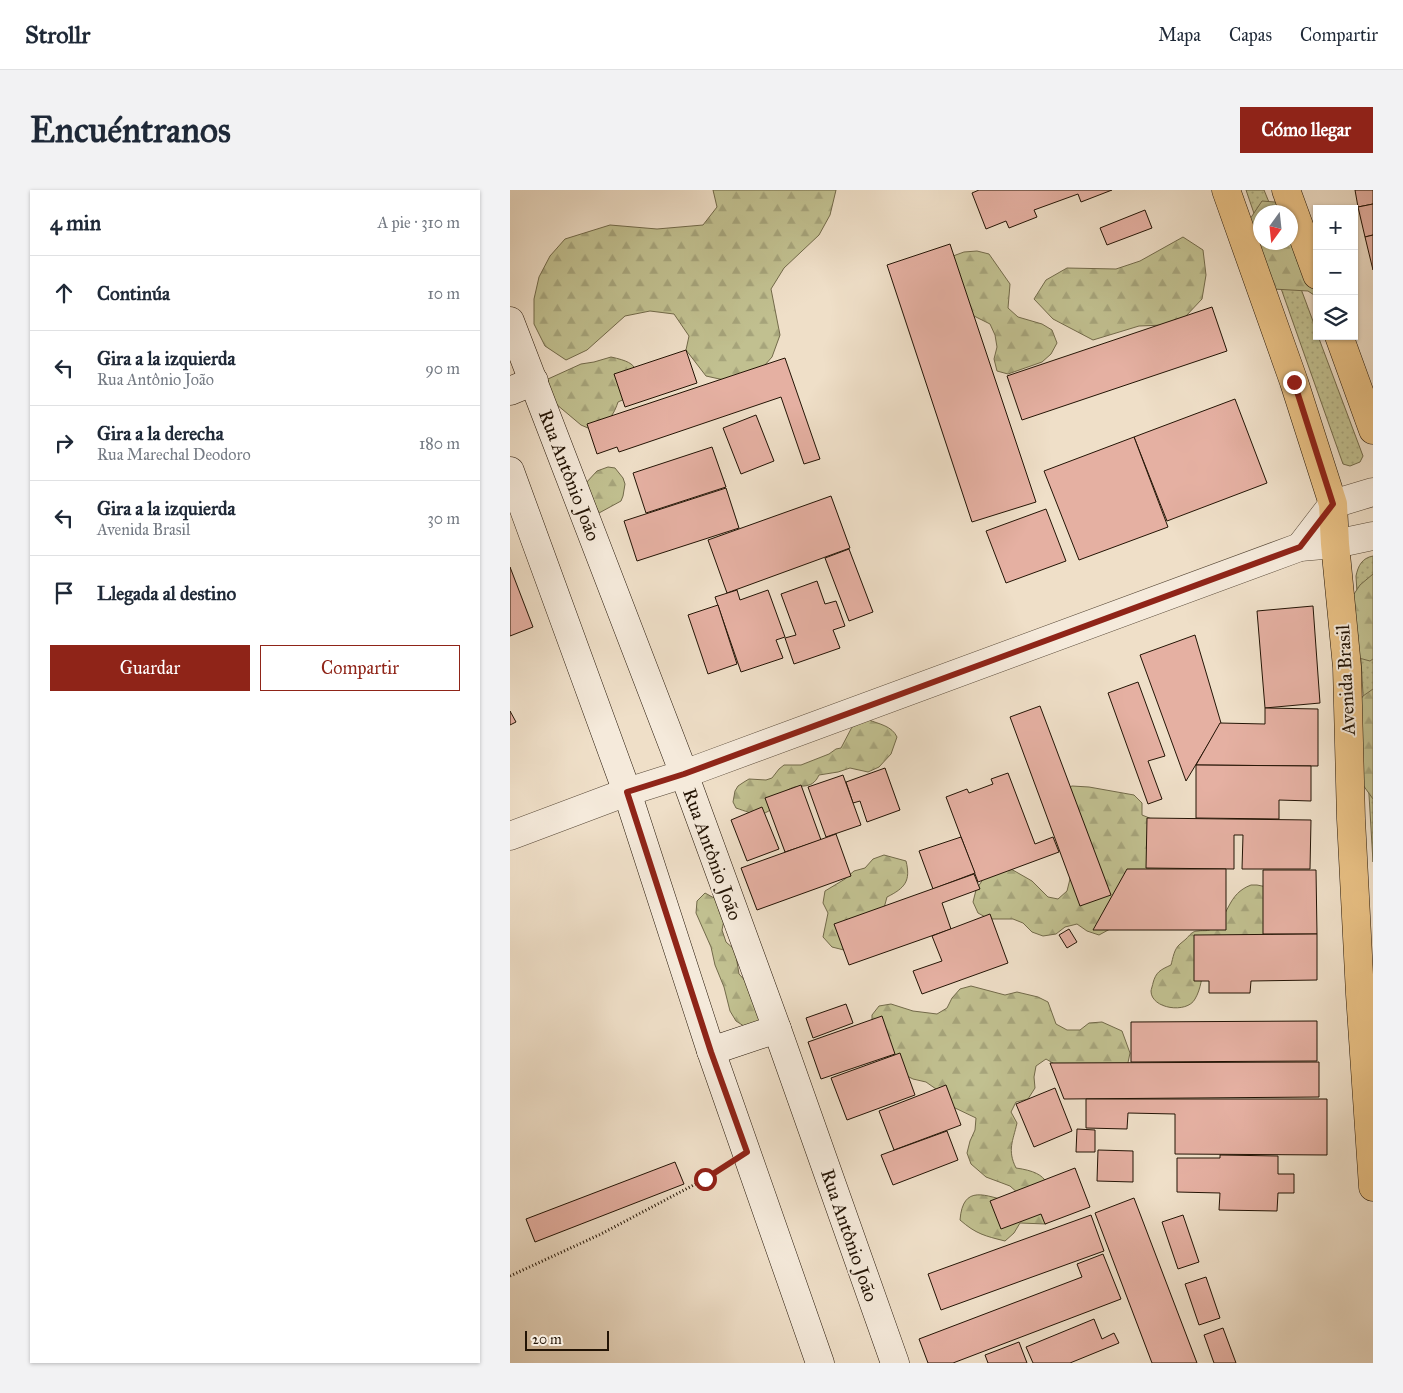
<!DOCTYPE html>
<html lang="es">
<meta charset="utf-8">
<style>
:root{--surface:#fff;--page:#f2f2f3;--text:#1f2937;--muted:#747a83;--line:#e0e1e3;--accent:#8f2418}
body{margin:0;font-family:"IM FELL Great Primer",serif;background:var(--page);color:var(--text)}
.controls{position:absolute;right:15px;top:15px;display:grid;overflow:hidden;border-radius:0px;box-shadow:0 1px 4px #0004}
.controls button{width:45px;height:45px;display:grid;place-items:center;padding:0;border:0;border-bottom:1px solid var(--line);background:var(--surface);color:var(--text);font:25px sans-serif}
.compass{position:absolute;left:743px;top:15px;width:45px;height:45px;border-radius:50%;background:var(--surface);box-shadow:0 1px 4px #0004;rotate:195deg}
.scale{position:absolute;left:15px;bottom:12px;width:84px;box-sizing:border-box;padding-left:5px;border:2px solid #231405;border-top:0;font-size:14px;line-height:18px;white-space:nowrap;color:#231405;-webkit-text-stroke:4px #f5eadb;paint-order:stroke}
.stop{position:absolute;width:15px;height:15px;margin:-11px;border:4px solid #8f2418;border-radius:50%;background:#fff}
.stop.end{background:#8f2418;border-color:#fff;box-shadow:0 1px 5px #0008}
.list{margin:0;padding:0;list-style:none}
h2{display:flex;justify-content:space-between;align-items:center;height:65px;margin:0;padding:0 20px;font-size:21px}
h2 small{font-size:16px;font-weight:400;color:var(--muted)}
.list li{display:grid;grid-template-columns:32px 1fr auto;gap:15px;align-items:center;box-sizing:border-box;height:75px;padding:0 20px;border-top:1px solid var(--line)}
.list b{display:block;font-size:19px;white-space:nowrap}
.list p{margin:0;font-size:16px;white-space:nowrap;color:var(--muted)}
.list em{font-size:16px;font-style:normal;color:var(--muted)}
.actions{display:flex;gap:10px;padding:15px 20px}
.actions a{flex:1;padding:11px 0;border:1px solid var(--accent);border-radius:0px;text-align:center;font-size:18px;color:var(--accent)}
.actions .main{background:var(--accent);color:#fff}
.icon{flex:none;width:28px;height:28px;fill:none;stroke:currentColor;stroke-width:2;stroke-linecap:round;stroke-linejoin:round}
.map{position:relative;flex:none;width:863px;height:1173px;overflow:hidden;border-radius:0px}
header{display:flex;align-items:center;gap:30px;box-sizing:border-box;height:70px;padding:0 25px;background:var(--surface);border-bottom:1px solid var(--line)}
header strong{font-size:24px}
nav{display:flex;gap:28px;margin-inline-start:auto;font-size:18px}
.intro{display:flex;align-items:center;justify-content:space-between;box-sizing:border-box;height:120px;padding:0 30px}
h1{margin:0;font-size:35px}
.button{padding:12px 22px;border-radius:0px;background:var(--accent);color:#fff;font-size:18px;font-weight:700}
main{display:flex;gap:30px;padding:0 30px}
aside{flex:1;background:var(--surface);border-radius:0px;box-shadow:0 1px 4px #0004}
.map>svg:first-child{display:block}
.green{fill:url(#green-dots);stroke:#726a4a}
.forest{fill:url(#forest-firs);stroke:#726a4a;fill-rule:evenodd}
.building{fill:#e5b0a2;stroke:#231405}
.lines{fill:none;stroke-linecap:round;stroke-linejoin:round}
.street-casing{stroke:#564736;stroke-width:29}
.secondary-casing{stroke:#231405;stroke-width:29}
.primary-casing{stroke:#231405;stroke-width:29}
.path{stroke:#231405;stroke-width:3;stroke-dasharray:1 2.5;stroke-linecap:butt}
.street{stroke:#f5eadb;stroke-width:28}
.secondary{stroke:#f5eadb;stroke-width:28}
.primary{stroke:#e8c084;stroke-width:28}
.route{stroke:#8f2418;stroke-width:6}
.labels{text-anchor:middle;stroke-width:4;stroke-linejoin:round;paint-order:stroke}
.street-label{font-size:19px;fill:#231405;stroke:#f5eadb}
</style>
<header>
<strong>Strollr</strong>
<nav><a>Mapa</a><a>Capas</a><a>Compartir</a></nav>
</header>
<div class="intro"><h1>Encuéntranos</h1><a class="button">Cómo llegar</a></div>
<main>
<aside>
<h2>4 min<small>A pie · 310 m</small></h2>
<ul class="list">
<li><svg class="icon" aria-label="ahead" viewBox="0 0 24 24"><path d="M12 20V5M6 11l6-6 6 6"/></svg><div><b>Continúa</b></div><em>10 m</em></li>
<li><svg class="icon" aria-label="left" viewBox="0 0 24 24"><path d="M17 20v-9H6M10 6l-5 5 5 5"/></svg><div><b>Gira a la izquierda</b><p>Rua Antônio João</p></div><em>90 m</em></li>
<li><svg class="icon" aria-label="right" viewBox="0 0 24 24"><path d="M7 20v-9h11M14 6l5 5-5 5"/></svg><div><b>Gira a la derecha</b><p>Rua Marechal Deodoro</p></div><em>180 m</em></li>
<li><svg class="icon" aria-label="left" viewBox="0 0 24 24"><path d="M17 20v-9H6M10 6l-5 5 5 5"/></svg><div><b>Gira a la izquierda</b><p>Avenida Brasil</p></div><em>30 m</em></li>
<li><svg class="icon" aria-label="arrive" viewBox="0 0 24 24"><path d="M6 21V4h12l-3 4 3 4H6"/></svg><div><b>Llegada al destino</b></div></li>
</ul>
<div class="actions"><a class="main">Guardar</a><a>Compartir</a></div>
</aside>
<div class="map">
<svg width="863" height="1173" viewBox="0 0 863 1173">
<defs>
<pattern id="green-dots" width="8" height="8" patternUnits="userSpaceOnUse" patternTransform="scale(1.25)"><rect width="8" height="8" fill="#c1c090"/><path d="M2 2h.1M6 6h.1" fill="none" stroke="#a6a47b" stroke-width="1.8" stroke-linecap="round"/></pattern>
<pattern id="forest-firs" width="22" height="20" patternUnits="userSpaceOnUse" patternTransform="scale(1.25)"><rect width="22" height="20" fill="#c1c090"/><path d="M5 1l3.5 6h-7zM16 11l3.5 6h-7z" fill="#a6a47b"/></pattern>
</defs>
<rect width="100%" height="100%" fill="#efdfc8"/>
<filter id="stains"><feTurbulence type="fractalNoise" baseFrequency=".004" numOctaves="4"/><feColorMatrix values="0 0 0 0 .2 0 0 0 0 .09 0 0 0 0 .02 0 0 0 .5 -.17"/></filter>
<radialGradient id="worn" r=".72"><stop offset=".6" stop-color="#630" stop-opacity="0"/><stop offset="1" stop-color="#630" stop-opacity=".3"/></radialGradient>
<g class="green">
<path d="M736,0H754L763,22H751L750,41Z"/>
<path d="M755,53H774L807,142V146H808L853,266L850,272L840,276L833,274Z"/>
<path d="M863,366V672L846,386C848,376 852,368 863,366Z"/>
</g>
<g class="forest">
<path d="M203,0H326L320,25L309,45L274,78L261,99L270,145L262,167L246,185L223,192L196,186L176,160L179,146L164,124L140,121L115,126L77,160L56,170L35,156L24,134V109L29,87L40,66L55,49L100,35L147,39L193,35L207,17Z"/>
<path d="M752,11L777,13L807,62V107L798,101L763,99L738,32ZM751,22H781V52H751Z"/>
<path d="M673,47L693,60L696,85L692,109L675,127L654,135L629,136L583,150L543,129L524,109L536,90L557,78L606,79L630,71Z"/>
<path d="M467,61L479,64L500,94L498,118L508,127L532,134L542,140L547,153L541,164L532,172L498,184L487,181L484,169L487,157L485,145L480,134L458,123L443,66L454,62Z"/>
<path d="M101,167C133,174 127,180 119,207L108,212C102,230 96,233 78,238L71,235L46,214L33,193L38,189L71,174L84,172Z"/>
<path d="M98,277L105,278L113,288L115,294L113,306L111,311L89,323L75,294L87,281Z"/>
<path d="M863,384V469L860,471L849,468L836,412L844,404L850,395Z"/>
<path d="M863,499V609L848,588L846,517L853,506Z"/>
<path d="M359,530C369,534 382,536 387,547L381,564L369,577L358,582L340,578L328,582L309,585C301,602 290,592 278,600C274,602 271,608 268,612C254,630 244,624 226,618L223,612L225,601L228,596L234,592L239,589L256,590L262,588L269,579L274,575H291L319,564L326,559L331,558L342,537Z"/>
<path d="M562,596L579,597L624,605L632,613V625L664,638L678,668L674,679L600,739L589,745L577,741L567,734L555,737L546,744L533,746L522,742L513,733L503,729H479L468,723L463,712L466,700L479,680L501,679L522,691L538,707L548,709L557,701L560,689L553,600Z"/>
<path d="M374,665L396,671C401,691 395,698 377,707L374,718L334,760L322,757L313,747L318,723L313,713L315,701L335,689L344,681L355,678L363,669Z"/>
<path d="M741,695H747L757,697L763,744L757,748L694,775C692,786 691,799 685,809C677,824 641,819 641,801C641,800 643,794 643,793C646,782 650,780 661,775C663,768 664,759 670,754C672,752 674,751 676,749C680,745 682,741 688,741C694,740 698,742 703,738C720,725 717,704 741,695Z"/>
<path d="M195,703L206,709L214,730L212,740L216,752L225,760L229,784L253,810L256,832L237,838L226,831L220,821L214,797L205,775L201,757L186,723L187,711Z"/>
<path d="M461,796L495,805L507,802L528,807L538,812L546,834L557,840H570L579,833L592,832L612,841L620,863L616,882H558L536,869L526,876L524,887L525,898L518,909L506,912L501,922L507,933C503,951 497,960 506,978C542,983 539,996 545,1026L536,1034L510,1033L504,1043L495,1051C475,1046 466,1044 450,1030C453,993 476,1006 501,1012L509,1004L500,996L476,987L461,974L457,963L460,951L465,940L466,928L443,917L426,899L416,892L403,889L381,878L375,868L372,844L362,837V825L369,816L381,814L403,821L427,824L437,818L442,808L450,799Z"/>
</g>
<g class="building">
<path d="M469,0H602L571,12L568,4L524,20L527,27L499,38L496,31L476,39L462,3Z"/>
<path d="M845,0H863V14L848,17Z"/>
<path d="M863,14V45L855,47L848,17Z"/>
<path d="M635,20L642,38L597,55L590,38Z"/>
<path d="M863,45V80L855,47Z"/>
<path d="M440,54L526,312L462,332L377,75Z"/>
<path d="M702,117L717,161L512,230L497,186Z"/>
<path d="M176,160L187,193L115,217L104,184Z"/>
<path d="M275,168L310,269L294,274L271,207L109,262L107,257L87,264L77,234Z"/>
<path d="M725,209L757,293L657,331L624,247Z"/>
<path d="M246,225L264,271L231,284L213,238Z"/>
<path d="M624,247L658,337L569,370L534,281Z"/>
<path d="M202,257L216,297L136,323L123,283Z"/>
<path d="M216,298L229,338L127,371L114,331Z"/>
<path d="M321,306L340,358L217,403L198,350Z"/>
<path d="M536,319L556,371L496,393L476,341Z"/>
<path d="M339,359L363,422L339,431L315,368Z"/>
<path d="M0,377L23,437L0,446Z"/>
<path d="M307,391L315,414L326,411L335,436L323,440L330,458L284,474L275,448L286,445L271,404Z"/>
<path d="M227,400L230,410L258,400L275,447L266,450L273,468L231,482L205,407Z"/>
<path d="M208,415L227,474L198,484L178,425Z"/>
<path d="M803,416L810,513L755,518L747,421Z"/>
<path d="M685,445L711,533L676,591L630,465Z"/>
<path d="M628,492L655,566L638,571L652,609L638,614L598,503Z"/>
<path d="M530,516L601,705L570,716L500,527Z"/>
<path d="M755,518L808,519V576L686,575L710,533L755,534Z"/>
<path d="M0,521L6,532L0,535Z"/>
<path d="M686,575L801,576V611L769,610V629L686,628Z"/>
<path d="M375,578L390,620L357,632L350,611L343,613L336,592Z"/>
<path d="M498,583L525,654L543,647L549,662L468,692L436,607L457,599L459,603L483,594L481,589Z"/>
<path d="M333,585L351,635L316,647L298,597Z"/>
<path d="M291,595L311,650L275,662L255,608Z"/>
<path d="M252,617L269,659L237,671L221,630Z"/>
<path d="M637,628L801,630L800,679H732L733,645H724V679L636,678Z"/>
<path d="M326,644L341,686L247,720L231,678Z"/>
<path d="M451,647L465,683L423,699L409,661Z"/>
<path d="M617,679H716V740H583Z"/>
<path d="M753,680H806L807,744H753Z"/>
<path d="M464,684L470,699L432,713L441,739L339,775L324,734Z"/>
<path d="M480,724L498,773L412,804L403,781L432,771L422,746Z"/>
<path d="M559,739L567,752L557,758L549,745Z"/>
<path d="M807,744V790L741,791L740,803H699V791H684V745Z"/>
<path d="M336,814L343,833L303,848L296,828Z"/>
<path d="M372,826L385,864L311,889L298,852Z"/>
<path d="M807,831V871L621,872V832Z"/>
<path d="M390,863L405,905L337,930L321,888Z"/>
<path d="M809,872V907L554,909L540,873Z"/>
<path d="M436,895L451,935L384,960L369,921Z"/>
<path d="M545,898L562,941L524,957L506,914Z"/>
<path d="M576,909H817V965L665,964V924L618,923L617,939L576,938Z"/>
<path d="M567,939L585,940V962H566Z"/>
<path d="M437,941L448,970L383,995L371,965Z"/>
<path d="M588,960L623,961V992L587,991Z"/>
<path d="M710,965L768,966V984H784V1003H768L767,1021L709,1020L710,1003L667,1002V968H710Z"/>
<path d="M165,972L174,994L25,1052L16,1029Z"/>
<path d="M565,978L580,1017L535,1034L531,1024L491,1039L480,1011Z"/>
<path d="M624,1008L687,1173H642L585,1023Z"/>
<path d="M581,1025L594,1061L431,1120L418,1084Z"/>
<path d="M673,1025L689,1072L668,1079L652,1032Z"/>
<path d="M593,1064L611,1109L443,1173H418L409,1149L572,1087L567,1074Z"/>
<path d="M696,1087L710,1128L689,1135L675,1094Z"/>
<path d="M584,1129L592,1149L604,1143L609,1153L560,1173H523L516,1157Z"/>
<path d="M713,1138L726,1173H704L694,1145Z"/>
<path d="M509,1152L517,1173H478L475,1165Z"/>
</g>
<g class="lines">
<defs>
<g id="street">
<path d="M790,357L823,314L863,302"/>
<path d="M0,646L117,602L174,584L790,357L825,354L863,346"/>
</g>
<g id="secondary">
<path d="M0,131L174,584L267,839L385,1173"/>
<path d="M0,201L24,191"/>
<path d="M0,281L117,602L201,861L310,1173"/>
<path d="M201,861L267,839"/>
</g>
<g id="primary">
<path d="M716,0L784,192L823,314L825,354L837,477L841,629L850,804L863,997"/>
<path d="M776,0L807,85"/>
<path d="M829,146L863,240"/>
</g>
</defs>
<use href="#street" class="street-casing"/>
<use href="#secondary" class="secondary-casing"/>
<use href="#primary" class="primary-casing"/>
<path class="path" d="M0,1086L91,1044L195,989L213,978"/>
<use href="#street" class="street"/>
<use href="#secondary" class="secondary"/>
<use href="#primary" class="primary"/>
</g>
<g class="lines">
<path class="route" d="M195,989L237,962L201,862L117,602L174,584L790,357L823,314L784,192"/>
</g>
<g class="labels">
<g class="street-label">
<text transform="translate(60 285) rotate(69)" y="7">Rua Antônio João</text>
<text transform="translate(835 490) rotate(-93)" y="7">Avenida Brasil</text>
<text transform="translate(203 664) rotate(70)" y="7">Rua Antônio João</text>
<text transform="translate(340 1045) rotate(71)" y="7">Rua Antônio João</text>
</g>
</g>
<rect width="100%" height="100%" filter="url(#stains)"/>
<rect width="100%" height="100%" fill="url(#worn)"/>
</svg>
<div class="controls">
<button>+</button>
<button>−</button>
<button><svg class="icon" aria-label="layers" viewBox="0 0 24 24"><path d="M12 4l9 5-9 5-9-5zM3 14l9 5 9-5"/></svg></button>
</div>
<svg class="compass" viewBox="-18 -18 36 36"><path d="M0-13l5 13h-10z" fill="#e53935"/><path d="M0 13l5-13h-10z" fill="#747a83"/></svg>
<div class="scale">20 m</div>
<div class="stop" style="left:195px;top:989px"></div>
<div class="stop end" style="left:784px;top:192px"></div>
</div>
</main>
